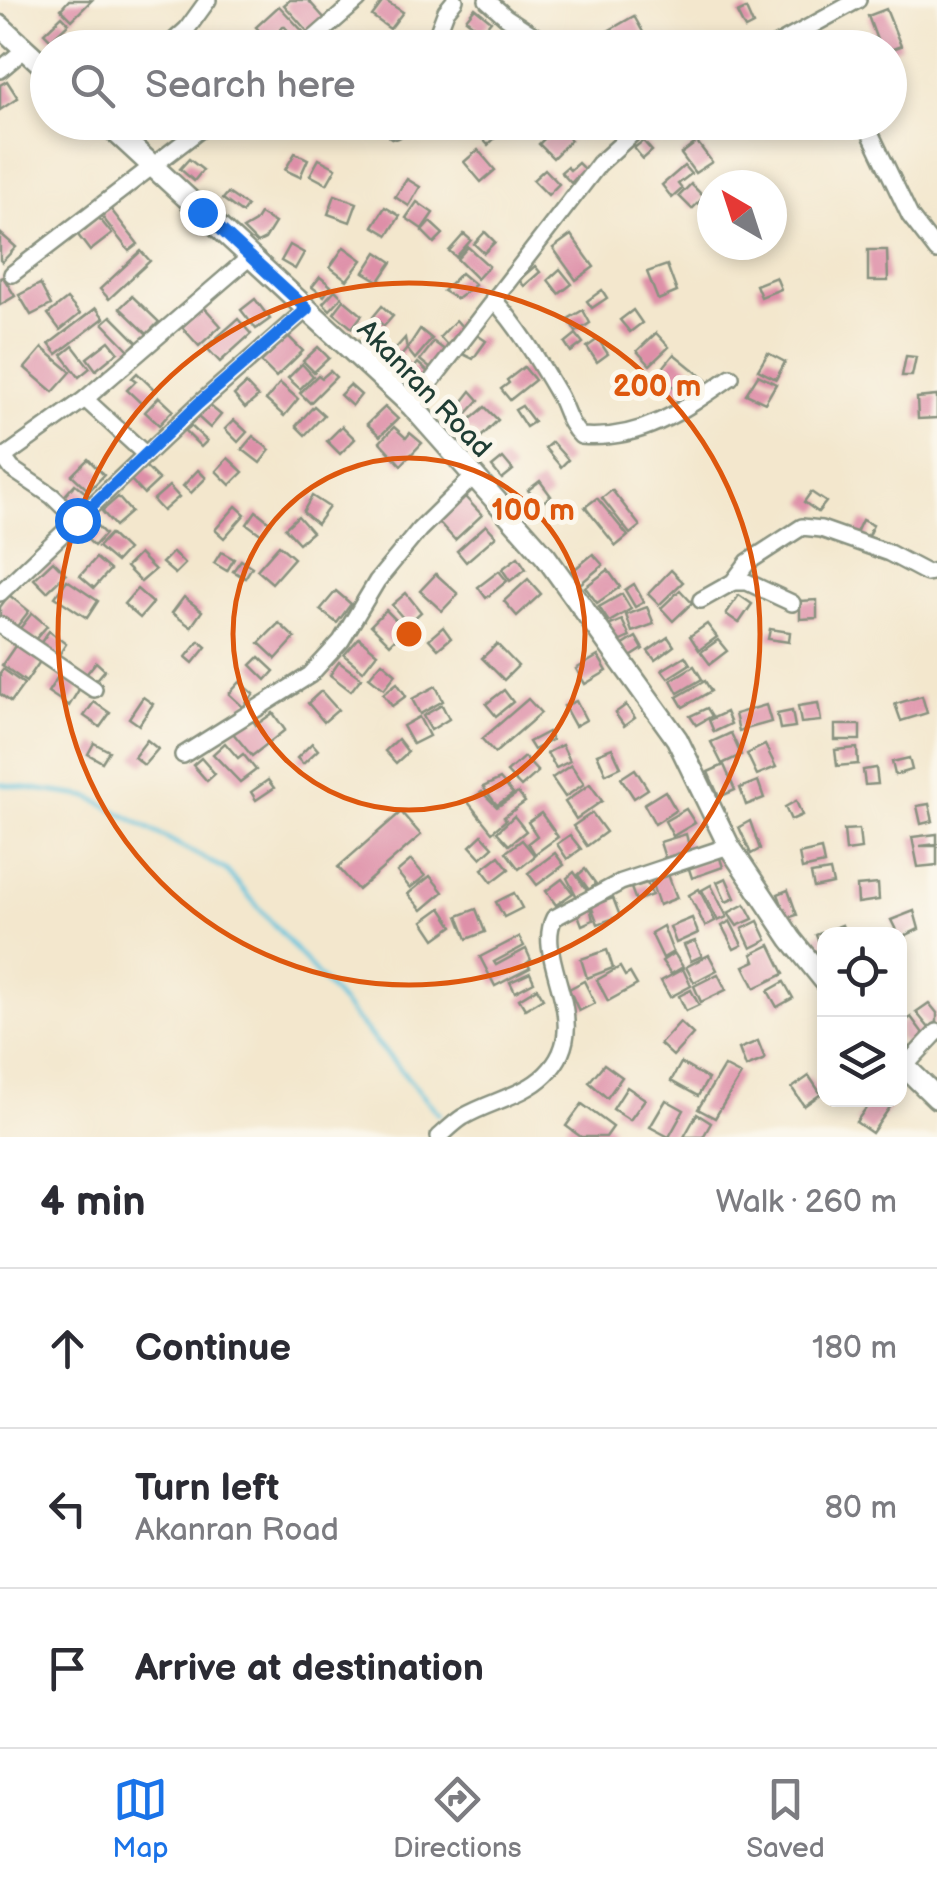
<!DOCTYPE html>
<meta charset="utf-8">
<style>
:root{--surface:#fff;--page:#f7f7f7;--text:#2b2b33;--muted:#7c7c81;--line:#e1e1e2;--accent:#1a73e8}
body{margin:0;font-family:"Balsamiq Sans",sans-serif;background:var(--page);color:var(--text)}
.controls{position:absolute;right:30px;bottom:30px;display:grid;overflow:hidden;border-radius:20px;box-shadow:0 5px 15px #0003}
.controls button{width:90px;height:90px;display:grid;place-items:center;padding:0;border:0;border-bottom:2px solid var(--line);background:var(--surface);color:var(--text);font:50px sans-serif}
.compass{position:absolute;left:697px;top:170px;width:90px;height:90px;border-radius:50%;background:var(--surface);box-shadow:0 5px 15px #0003;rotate:321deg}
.stop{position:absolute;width:30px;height:30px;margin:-22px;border:8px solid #1a73e8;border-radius:50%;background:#fff}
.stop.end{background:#1a73e8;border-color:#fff;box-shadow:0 2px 10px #0008}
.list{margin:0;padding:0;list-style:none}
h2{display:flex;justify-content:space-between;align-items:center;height:130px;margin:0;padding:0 40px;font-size:42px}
h2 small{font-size:32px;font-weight:400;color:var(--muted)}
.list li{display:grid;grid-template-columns:65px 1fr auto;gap:30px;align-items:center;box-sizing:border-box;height:160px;padding:0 40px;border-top:2px solid var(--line)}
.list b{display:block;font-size:38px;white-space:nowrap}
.list p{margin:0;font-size:32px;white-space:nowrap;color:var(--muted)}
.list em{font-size:32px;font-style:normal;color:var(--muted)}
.icon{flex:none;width:55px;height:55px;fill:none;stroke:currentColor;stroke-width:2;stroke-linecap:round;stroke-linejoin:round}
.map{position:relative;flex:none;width:937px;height:1137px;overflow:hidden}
.search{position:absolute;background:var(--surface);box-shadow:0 5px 15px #0003;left:30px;right:30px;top:30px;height:110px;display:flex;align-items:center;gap:25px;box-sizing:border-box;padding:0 35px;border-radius:55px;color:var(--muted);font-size:38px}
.sheet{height:610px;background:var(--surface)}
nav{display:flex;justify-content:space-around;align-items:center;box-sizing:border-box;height:140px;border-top:2px solid var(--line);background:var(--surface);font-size:28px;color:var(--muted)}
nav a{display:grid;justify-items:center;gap:5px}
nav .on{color:var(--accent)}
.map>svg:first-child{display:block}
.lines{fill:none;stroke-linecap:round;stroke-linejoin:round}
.stream{stroke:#60c3de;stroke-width:4}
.building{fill:#de8fa8}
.minor-casing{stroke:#899280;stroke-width:20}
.major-casing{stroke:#899280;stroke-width:25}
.minor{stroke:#fff;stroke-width:15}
.major{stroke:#fff;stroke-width:20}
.route{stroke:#1a73e8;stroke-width:12}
.ring{fill:none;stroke:#de580e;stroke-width:5}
.labels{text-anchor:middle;stroke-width:10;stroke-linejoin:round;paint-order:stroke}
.street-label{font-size:28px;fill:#1f3d34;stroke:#fbf7ec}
.centre{fill:#de580e;stroke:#fbf7ec;stroke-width:5}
.ring-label{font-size:30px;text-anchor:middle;font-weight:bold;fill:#de580e;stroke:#fbf7ec;stroke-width:10;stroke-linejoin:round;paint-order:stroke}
</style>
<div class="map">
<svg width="937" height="1137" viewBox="0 0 937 1137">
<rect width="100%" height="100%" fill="#fbf7ec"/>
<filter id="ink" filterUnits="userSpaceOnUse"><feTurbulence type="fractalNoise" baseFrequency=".01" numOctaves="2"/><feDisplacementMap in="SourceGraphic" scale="20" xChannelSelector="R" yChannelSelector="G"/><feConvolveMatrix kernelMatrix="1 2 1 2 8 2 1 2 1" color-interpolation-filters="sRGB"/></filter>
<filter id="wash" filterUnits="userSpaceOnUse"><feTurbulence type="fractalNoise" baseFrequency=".0048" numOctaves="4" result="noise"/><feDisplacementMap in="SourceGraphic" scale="40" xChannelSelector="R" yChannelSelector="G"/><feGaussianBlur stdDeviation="2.25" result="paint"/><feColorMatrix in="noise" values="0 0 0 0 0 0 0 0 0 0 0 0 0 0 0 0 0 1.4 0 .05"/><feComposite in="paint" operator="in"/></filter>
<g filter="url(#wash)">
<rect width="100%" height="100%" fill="#f3e7cd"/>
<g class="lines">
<path class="stream" d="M0,784L90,797L226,870L439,1114"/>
</g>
<g id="blocks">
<g class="building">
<path d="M69,0H92L72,20L61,9Z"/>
<path d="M290,0H308L325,19L309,33L284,5Z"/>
<path d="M384,0L403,12L390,29L372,16Z"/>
<path d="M279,6L308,37L300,44L284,26L277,33L292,48H275L256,27Z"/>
<path d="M475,8L491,21L482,32L466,19Z"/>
<path d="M746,9L753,25L745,29L737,13Z"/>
<path d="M886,9L901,46L890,50V48H880L868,16Z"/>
<path d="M62,16L69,23L51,40L44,33Z"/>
<path d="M634,16L644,34L618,48L608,31Z"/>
<path d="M506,30L518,39L512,48H494Z"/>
<path d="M7,81L18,98L0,110V85Z"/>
<path d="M487,122H494L502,131L488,145L477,133Z"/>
<path d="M557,126L571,140L553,158L539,144Z"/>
<path d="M643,141L652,151L643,159L634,148Z"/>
<path d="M697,142L712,162L695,173L681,154Z"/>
<path d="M478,150L495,170L481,182L464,162Z"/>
<path d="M295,153L308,159L300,177L285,170Z"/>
<path d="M189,159L203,170L194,181L180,169Z"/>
<path d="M319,159L336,168L327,184L310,175Z"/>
<path d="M578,163L584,169L571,183L561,172L567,167L570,170Z"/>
<path d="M684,166L691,174L678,184L682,189L672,198L662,185Z"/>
<path d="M545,169L559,184L548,195L533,180Z"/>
<path d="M407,179L420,187L409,206L395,197Z"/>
<path d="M691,184L704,197L692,209L679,196Z"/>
<path d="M228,193L247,206L242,213L223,199Z"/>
<path d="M335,195L357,203L350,222L328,214Z"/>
<path d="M417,202L433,213L422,229L406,218Z"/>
<path d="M109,207L138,244L129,251L100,214Z"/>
<path d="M385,207L400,216L388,235L373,226Z"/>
<path d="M260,214L275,223L265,239L257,243L243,229L255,222Z"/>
<path d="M99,218L112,234L90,251L78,235Z"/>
<path d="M430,222L443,234L434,243L422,231Z"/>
<path d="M485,232L495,242L484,253L474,244Z"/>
<path d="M0,233L16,247L2,262L0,260Z"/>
<path d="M464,234L471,240L456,257L449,251Z"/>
<path d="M571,235L594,267L576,280L553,248Z"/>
<path d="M290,245L304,253L295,269L281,261Z"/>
<path d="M344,247L362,260L347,280L330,267Z"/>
<path d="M468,247L489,266L477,279L457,259Z"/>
<path d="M868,250H887L888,281H868Z"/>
<path d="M141,251L150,261L109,299L100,289Z"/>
<path d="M377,252L392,262L379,281L364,272Z"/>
<path d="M667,265L677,292L658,300L647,272Z"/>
<path d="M535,266L540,272L524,286L519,280Z"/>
<path d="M560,269L572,284L559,294L548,280Z"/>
<path d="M461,273L475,285L457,299L443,291Z"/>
<path d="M3,277L15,296L0,305V278Z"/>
<path d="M320,277L331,286L324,296L312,287Z"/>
<path d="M776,277L781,289L761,297L756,285Z"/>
<path d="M40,284L51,305L31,315L19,295Z"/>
<path d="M335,290L342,297L330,310L323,303Z"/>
<path d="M602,290L607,298L592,308L587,301Z"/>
<path d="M132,296L159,322L147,334L120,308Z"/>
<path d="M67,299L80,314L60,330L48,314Z"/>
<path d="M255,299L270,319L256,329L241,310Z"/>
<path d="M344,300L362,315L352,328L334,313Z"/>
<path d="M382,306L393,316L384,326L373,317Z"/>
<path d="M204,307L221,326L199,346L182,327Z"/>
<path d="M96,308L104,318L57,354L49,344Z"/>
<path d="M583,310L590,323L576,332L568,319Z"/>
<path d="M633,310L642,323L630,332L620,320Z"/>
<path d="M111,316L137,342L129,350L103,323Z"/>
<path d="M238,319L251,334L220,362L206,347Z"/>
<path d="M456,320L463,328L447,345L440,337Z"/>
<path d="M420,329L432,339L415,359L407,349Z"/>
<path d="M656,333L669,347L650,365L637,351Z"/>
<path d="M576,334L583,343L571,352L565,343Z"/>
<path d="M477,335L486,341L473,359L463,354Z"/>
<path d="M288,336L303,351L276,377L261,362Z"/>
<path d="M405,338L407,349L390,369L383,363Z"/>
<path d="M598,339L608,354L597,362L587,347Z"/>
<path d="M109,341L118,352L96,370L87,358Z"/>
<path d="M434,342L446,351L431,369L420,360Z"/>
<path d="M73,346L90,368L79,377L62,355Z"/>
<path d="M318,347L329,358L314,372L303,361Z"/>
<path d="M42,348L71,372L53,392L25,368Z"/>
<path d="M768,353L785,362L776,379L758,370Z"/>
<path d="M674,354L706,380L690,400L658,374Z"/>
<path d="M906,356L916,357L912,376H902Z"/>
<path d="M404,360L412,367L400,381L392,374Z"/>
<path d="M418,363L429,373L415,389L404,380Z"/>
<path d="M302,364L313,376L300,389L288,378Z"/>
<path d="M524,367L535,380L510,400L501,389L509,383L507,380Z"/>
<path d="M330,371L336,377L310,403L300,393L318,375L322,378Z"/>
<path d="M137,373L156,391L142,404L127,390L136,381L132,378Z"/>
<path d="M758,375L776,384L765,403L746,394Z"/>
<path d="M280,383L298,399L284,416L266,400Z"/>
<path d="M246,384L258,397L245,408L234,395Z"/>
<path d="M350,385L361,395L352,406L340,395Z"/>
<path d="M471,391L479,400L455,426L448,420Z"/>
<path d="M937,396V418L918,419L917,398Z"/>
<path d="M159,397L173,410L159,425L145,412Z"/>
<path d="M209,405L221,415L210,428L198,417Z"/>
<path d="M314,406L324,415L305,435L296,426Z"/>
<path d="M522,406L534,422L526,427L515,410Z"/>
<path d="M385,407L398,419L380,436L367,424Z"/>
<path d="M485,407L498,420L480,438L470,430L461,440L454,433Z"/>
<path d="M234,420L247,432L238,442L225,429Z"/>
<path d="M191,426L207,441L201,447L185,431Z"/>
<path d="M342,426L355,439L340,454L327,441Z"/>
<path d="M394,427L406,438L410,433L422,443L401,465L380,442Z"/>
<path d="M253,436L270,450L260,463L242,449Z"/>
<path d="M552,442L568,460L561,467L545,448Z"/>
<path d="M228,458L243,472L230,485L216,471Z"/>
<path d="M503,458L513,470L502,479L492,467Z"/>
<path d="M88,459L104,475L89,491L72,475Z"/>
<path d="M145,466L159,480L144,494L131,480Z"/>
<path d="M198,470L206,478L191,493L183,486Z"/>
<path d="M540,481L551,496L539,505L528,490Z"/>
<path d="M75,484L92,498L77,514L61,500Z"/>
<path d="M169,486L179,497L163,511L153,500Z"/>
<path d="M612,490L640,526L630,534L602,498Z"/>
<path d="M811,492L826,502L818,512L804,502Z"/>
<path d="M312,496L329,507L317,524L303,512Z"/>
<path d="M464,496L482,515L455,540L437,520Z"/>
<path d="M118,497L131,512L115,526L102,511Z"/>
<path d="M597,498L628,536L616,546L585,507Z"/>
<path d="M236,506L245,514L224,538L215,530Z"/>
<path d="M256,511L271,523L262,535L247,524Z"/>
<path d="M298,516L312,532L299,543L285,528Z"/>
<path d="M862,520L873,525L864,544L853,539Z"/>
<path d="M95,524L105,534L94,546L84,536Z"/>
<path d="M486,525L496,536L466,562L457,551Z"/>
<path d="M110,534L127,550L116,562L98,547Z"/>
<path d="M279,545L294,558L272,583L257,570Z"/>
<path d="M173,552L185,564L175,574L162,563Z"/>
<path d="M221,552L234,559L227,571L214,563Z"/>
<path d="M139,554L155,570L141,582L126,567Z"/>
<path d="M593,554L603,565L580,584L570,573Z"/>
<path d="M518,557L526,569L510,581L502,569Z"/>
<path d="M96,558L110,570L94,588L80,576Z"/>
<path d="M241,560L252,567L245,578L233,571Z"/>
<path d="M53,561L66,574L47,592L34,579Z"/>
<path d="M608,570L620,587L597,603L585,587Z"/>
<path d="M671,570L683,582L659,605L648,594Z"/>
<path d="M499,571L507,581L486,598L478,587Z"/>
<path d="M436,574L458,594L442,611L420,591Z"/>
<path d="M528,579L541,594L517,616L504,601Z"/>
<path d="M67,580L98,601L87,618L55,597Z"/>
<path d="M634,584L644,602L635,607L625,590Z"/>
<path d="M137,589L153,603L140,618L124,604Z"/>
<path d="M680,590L692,603L673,621L661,608Z"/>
<path d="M336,591L351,604L337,623L320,610Z"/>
<path d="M406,593L421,612L408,624L392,605Z"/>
<path d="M622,594L631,609L609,622L599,607Z"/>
<path d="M9,595L29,611L15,629L0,617V607Z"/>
<path d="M739,595L752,604L739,623L726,614Z"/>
<path d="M184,597L202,611L191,627L172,613Z"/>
<path d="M817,600V618L800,619V601Z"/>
<path d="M647,607L654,624L632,632L626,615Z"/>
<path d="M386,610L405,629L390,644L371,625Z"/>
<path d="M32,613L47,626L32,643L18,631Z"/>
<path d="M622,620L630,637L615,644L608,626Z"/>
<path d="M279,623L295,638L276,659L259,643Z"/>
<path d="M707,624L717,637L699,650L690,636Z"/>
<path d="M443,627L451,638L438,649L429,639Z"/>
<path d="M770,629L790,632L789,642L768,639Z"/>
<path d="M49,631L66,644L55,661L37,648Z"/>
<path d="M636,637L643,649L629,658L622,646Z"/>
<path d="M668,637L674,646L655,660L648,651Z"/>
<path d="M359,638L377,653L363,671L344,655Z"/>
<path d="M718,640L727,651L710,664L701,652Z"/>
<path d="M199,641L206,647L193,663L186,657Z"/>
<path d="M17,643L41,660L26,682L2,665Z"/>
<path d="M497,644L518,666L504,680L482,658Z"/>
<path d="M598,656L607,671L585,684L576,669Z"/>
<path d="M685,656L690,664L668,678L662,670Z"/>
<path d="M259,657L274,671L266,680L251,665Z"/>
<path d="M96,662L105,670L93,684L84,677Z"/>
<path d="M339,662L361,678L351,691L330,675Z"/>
<path d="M382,662L396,674L384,689L369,677Z"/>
<path d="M694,666L702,679L678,693L671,680Z"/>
<path d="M3,669L24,684L11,702L0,694V673Z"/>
<path d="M59,675L80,688L69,706L48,692Z"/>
<path d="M705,681L711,691L683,707L677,697Z"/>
<path d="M240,682L254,694L243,707L229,694Z"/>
<path d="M397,683L406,696L392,706L383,694Z"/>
<path d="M436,686L443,701L420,714L412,699Z"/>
<path d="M504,690L513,702L496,716L486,704Z"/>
<path d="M321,691L338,710L324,722L308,703Z"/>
<path d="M922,696L927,713L901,721L895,704Z"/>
<path d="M143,697L153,704L139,725L129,718Z"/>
<path d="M528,699L541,713L495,753L482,739Z"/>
<path d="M576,701L586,720L575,726L564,706Z"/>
<path d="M94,702L110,713L100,727L84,716Z"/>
<path d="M818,703L821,721L801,723L798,706Z"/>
<path d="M442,705L449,719L431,730L423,716Z"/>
<path d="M626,705L635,718L624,726L615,713Z"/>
<path d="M766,705L771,722L739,731L735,714Z"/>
<path d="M707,708L712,716L696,725L690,716Z"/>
<path d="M792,711L795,727L780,729L777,714Z"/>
<path d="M726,712L731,724L714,732L709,720Z"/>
<path d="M273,713L285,730L252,756L232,732L250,716L256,725Z"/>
<path d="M419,717L429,736L413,744L403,726Z"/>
<rect x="835" y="725" width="25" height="15"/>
<path d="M548,732L552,740L534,750L529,742Z"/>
<path d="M731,733L741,755L722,764L711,742Z"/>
<path d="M398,739L408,752L396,763L385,751Z"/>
<path d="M147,740L158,749L144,765L134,757Z"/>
<path d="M94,743L109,751L102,762L88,754Z"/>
<path d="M225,743L238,758L243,754L256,770L240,782L213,754Z"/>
<path d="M312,743L318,750L303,764L297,758Z"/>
<path d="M562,745L570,761L556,768L547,753Z"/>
<path d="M765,745L776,767L757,775L747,754Z"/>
<path d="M612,748L621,767L606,774L597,754Z"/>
<path d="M857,748L858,764L837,766L835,750Z"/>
<path d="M524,757L538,772L521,787L507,772Z"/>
<path d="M201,758L215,774L207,781L193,765Z"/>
<path d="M909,758L912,770L895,775L892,762Z"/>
<path d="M571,765L584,784L565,797L552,778Z"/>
<path d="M724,765L735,790L719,797L708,772Z"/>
<path d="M876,768L878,784L865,785L863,770Z"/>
<path d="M635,769L648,789L634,798L621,778Z"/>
<path d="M500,779L513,794L497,805L483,787Z"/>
<path d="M268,780L274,788L256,800L251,792Z"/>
<path d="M758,781L764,798L746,805L740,788Z"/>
<path d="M590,784L602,801L576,819L565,802Z"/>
<path d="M665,791L676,810L655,824L644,804Z"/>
<path d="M482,792L497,807L518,793L525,802L504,817L506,820L492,832L468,802Z"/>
<path d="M796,801L802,815L791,820L785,807Z"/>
<path d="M929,804L933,821L921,824L917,806Z"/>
<path d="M686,809L695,823L673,836L665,821Z"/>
<path d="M401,812L421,835L358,890L338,867Z"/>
<path d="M541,813L558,837L535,854L528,843L537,836L528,822Z"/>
<path d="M592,813L606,832L587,846L573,826Z"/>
<path d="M514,816L526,831L509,845L497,832Z"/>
<path d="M750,821L760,849L751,854L739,827Z"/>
<path d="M859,829L861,849L846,851L844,830Z"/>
<path d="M686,834L690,850L665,858L660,842Z"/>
<path d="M937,834V844L920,846H937V865L918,867L912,837Z"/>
<path d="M482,835L493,847L481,858L470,846Z"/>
<path d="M570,835L581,849L567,859L557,844Z"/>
<path d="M522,840L535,856L519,869L506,852Z"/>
<path d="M821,849L824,864L802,869L799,854Z"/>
<path d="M555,853L564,865L537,885L528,873Z"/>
<path d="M719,855L723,867L692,878L688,866Z"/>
<path d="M499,856L509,869L492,882L482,869Z"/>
<path d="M411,860L425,876L410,888L397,872Z"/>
<path d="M585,869L596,884L589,890L578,875Z"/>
<path d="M830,871L833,884L814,888L811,874Z"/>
<path d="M574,872L588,892L577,897L567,878Z"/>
<path d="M667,872L677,898L659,905L650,879Z"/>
<path d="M430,876L443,892L422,910L408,894Z"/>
<path d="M726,878L735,898L726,902L717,882Z"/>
<path d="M562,879L573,893L556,905L546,891Z"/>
<path d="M647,883L652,895L636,901L631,888Z"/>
<path d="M878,884L879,900L858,903L857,886Z"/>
<path d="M711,885L727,917L718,921L702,890Z"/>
<path d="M699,889L715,921L705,926L689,895Z"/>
<path d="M788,890L797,915L787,918L778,894Z"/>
<path d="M514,893L522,908L504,917L496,902Z"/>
<path d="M613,898L620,916L598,924L591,906Z"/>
<path d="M745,904L753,919L737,926L728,913Z"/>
<path d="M590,907L593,920L582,925L577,912Z"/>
<path d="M441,908L453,926L435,939L423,921Z"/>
<path d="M476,909L485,932L467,939L458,916Z"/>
<path d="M914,911L919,929L900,938L891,920Z"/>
<path d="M692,918L698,933L676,943L670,927Z"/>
<path d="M730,921L742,945L734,949L722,926Z"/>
<path d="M758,921L767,940L751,948L742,929Z"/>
<path d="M842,925L845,934H824V956L816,935Z"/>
<path d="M663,926L673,952L663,958L651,933Z"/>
<path d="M519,937L524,946L494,962L496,965L526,949L531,960L527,963L530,968L495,986L480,957Z"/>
<path d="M695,941L702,956L691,961L684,945Z"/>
<path d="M770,945L784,974L755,988L744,966L755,961L752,954Z"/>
<path d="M607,950L613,968L587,978L581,959Z"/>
<path d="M674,953L683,967L671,974L662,961Z"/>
<path d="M709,955L717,970L694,982L686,967Z"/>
<path d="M620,967L625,976L630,973L637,985L608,1001L597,980Z"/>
<path d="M683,969L691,986L670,997L661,981Z"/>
<path d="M530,973L534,982L515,992L510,982Z"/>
<path d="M718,974L726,990L701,1002L694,986Z"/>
<path d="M584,981L595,1003L579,1011L569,989Z"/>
<path d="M784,982L793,998L777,1007L768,991Z"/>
<path d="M537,988L543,998L525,1009L519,999Z"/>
<path d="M691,990L699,1005L686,1011L679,996Z"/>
<path d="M929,1003L937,1013V1022L929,1028L916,1012Z"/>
<path d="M911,1017L925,1036L911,1048L900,1038V1025Z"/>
<path d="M680,1022L693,1034L673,1056L660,1044Z"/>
<path d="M758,1041L765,1059L746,1067L739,1049Z"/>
<path d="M681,1063L708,1079L698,1096L671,1081Z"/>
<path d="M604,1064L622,1077L607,1098L589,1082Z"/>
<path d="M724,1066L741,1075L715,1118L698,1109Z"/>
<path d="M809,1076L821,1094L804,1106L792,1088Z"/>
<path d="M627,1087L645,1099L630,1120L613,1109Z"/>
<path d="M666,1100L684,1110L669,1137L650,1127Z"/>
<path d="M872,1100H895L872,1133L856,1122Z"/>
<path d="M582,1104L613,1127L606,1137H581L566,1126Z"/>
<path d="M697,1114L711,1123L703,1137H684Z"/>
</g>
</g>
</g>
<g filter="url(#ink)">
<use href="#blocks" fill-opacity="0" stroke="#899280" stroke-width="2.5"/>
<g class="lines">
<defs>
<g id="minor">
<path d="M487,0L506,17L553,48"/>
<path d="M166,48L187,29L208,0"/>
<path d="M303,48L358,0"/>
<path d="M432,48L446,11L455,0"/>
<path d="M589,48L599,43L603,48"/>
<path d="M771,48L858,0"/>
<path d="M0,70L25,49"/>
<path d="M865,122L910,216L937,251"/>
<path d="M395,130L399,122"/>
<path d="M12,274L210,122"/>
<path d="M493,299C519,327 538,360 558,394C566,408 568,424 581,436C641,441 684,410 731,377"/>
<path d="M85,399L146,455"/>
<path d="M412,406L599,164L645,122"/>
<path d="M4,458L12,469L52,496L77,520"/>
<path d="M0,460L85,399L251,256"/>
<path d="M733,582H747L792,603"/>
<path d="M0,593L198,405L307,309"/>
<path d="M701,600L733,582L748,562L802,527L821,529L889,553L927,573L937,571"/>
<path d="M0,625L94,689"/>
<path d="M183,755L310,675L341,641L377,581L419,530L474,476"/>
<path d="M904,1067L937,1032"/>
<path d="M439,1137C447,1130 455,1122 463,1117C490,1101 524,1096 546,1074C597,1024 533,960 554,918L621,882L729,846"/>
</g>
<g id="major">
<path d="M0,26L48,70"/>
<path d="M105,122L412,406L546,557L677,739L729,846L791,939L824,980"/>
<path d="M900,1062L937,1098"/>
</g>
</defs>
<use href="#minor" class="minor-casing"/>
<use href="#major" class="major-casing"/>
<use href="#minor" class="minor"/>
<use href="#major" class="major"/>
</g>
</g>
<g class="lines" filter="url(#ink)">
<path class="route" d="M77,520L198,404L307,309L202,212"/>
</g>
<g class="ring">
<circle cx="409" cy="634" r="176"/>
<circle cx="409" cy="634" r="351"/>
</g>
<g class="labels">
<g class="street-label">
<text transform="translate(425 388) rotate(46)" y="10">Akanran Road</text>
</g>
</g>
<circle cx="409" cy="634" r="15" class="centre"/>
<g class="ring-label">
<text x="657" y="396">200 m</text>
<text x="533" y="520">100 m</text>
</g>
</svg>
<div class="controls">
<button><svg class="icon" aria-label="locate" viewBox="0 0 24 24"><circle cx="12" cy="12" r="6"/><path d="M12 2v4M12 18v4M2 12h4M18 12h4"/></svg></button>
<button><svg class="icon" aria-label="layers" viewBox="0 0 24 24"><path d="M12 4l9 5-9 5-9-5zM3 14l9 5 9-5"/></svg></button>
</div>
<svg class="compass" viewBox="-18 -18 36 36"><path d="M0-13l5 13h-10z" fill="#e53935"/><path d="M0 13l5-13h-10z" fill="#7c7c81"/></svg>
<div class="stop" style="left:77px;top:520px"></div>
<div class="stop end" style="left:202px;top:212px"></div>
<div class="search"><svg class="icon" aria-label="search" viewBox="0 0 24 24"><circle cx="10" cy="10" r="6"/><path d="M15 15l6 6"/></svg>Search here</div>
</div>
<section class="sheet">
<h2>4 min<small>Walk · 260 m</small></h2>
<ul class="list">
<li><svg class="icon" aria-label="ahead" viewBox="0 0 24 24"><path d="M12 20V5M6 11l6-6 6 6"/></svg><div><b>Continue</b></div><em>180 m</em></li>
<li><svg class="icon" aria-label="left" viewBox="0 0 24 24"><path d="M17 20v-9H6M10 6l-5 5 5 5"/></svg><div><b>Turn left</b><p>Akanran Road</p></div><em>80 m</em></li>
<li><svg class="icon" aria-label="arrive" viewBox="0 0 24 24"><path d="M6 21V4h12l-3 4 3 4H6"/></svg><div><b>Arrive at destination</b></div></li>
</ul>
</section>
<nav>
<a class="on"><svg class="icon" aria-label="map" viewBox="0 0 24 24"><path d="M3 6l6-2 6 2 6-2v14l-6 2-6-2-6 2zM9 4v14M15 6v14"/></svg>Map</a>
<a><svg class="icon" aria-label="directions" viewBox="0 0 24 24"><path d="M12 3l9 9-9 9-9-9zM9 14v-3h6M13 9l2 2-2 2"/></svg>Directions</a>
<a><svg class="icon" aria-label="saved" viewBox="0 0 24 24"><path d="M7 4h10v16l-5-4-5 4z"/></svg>Saved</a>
</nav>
